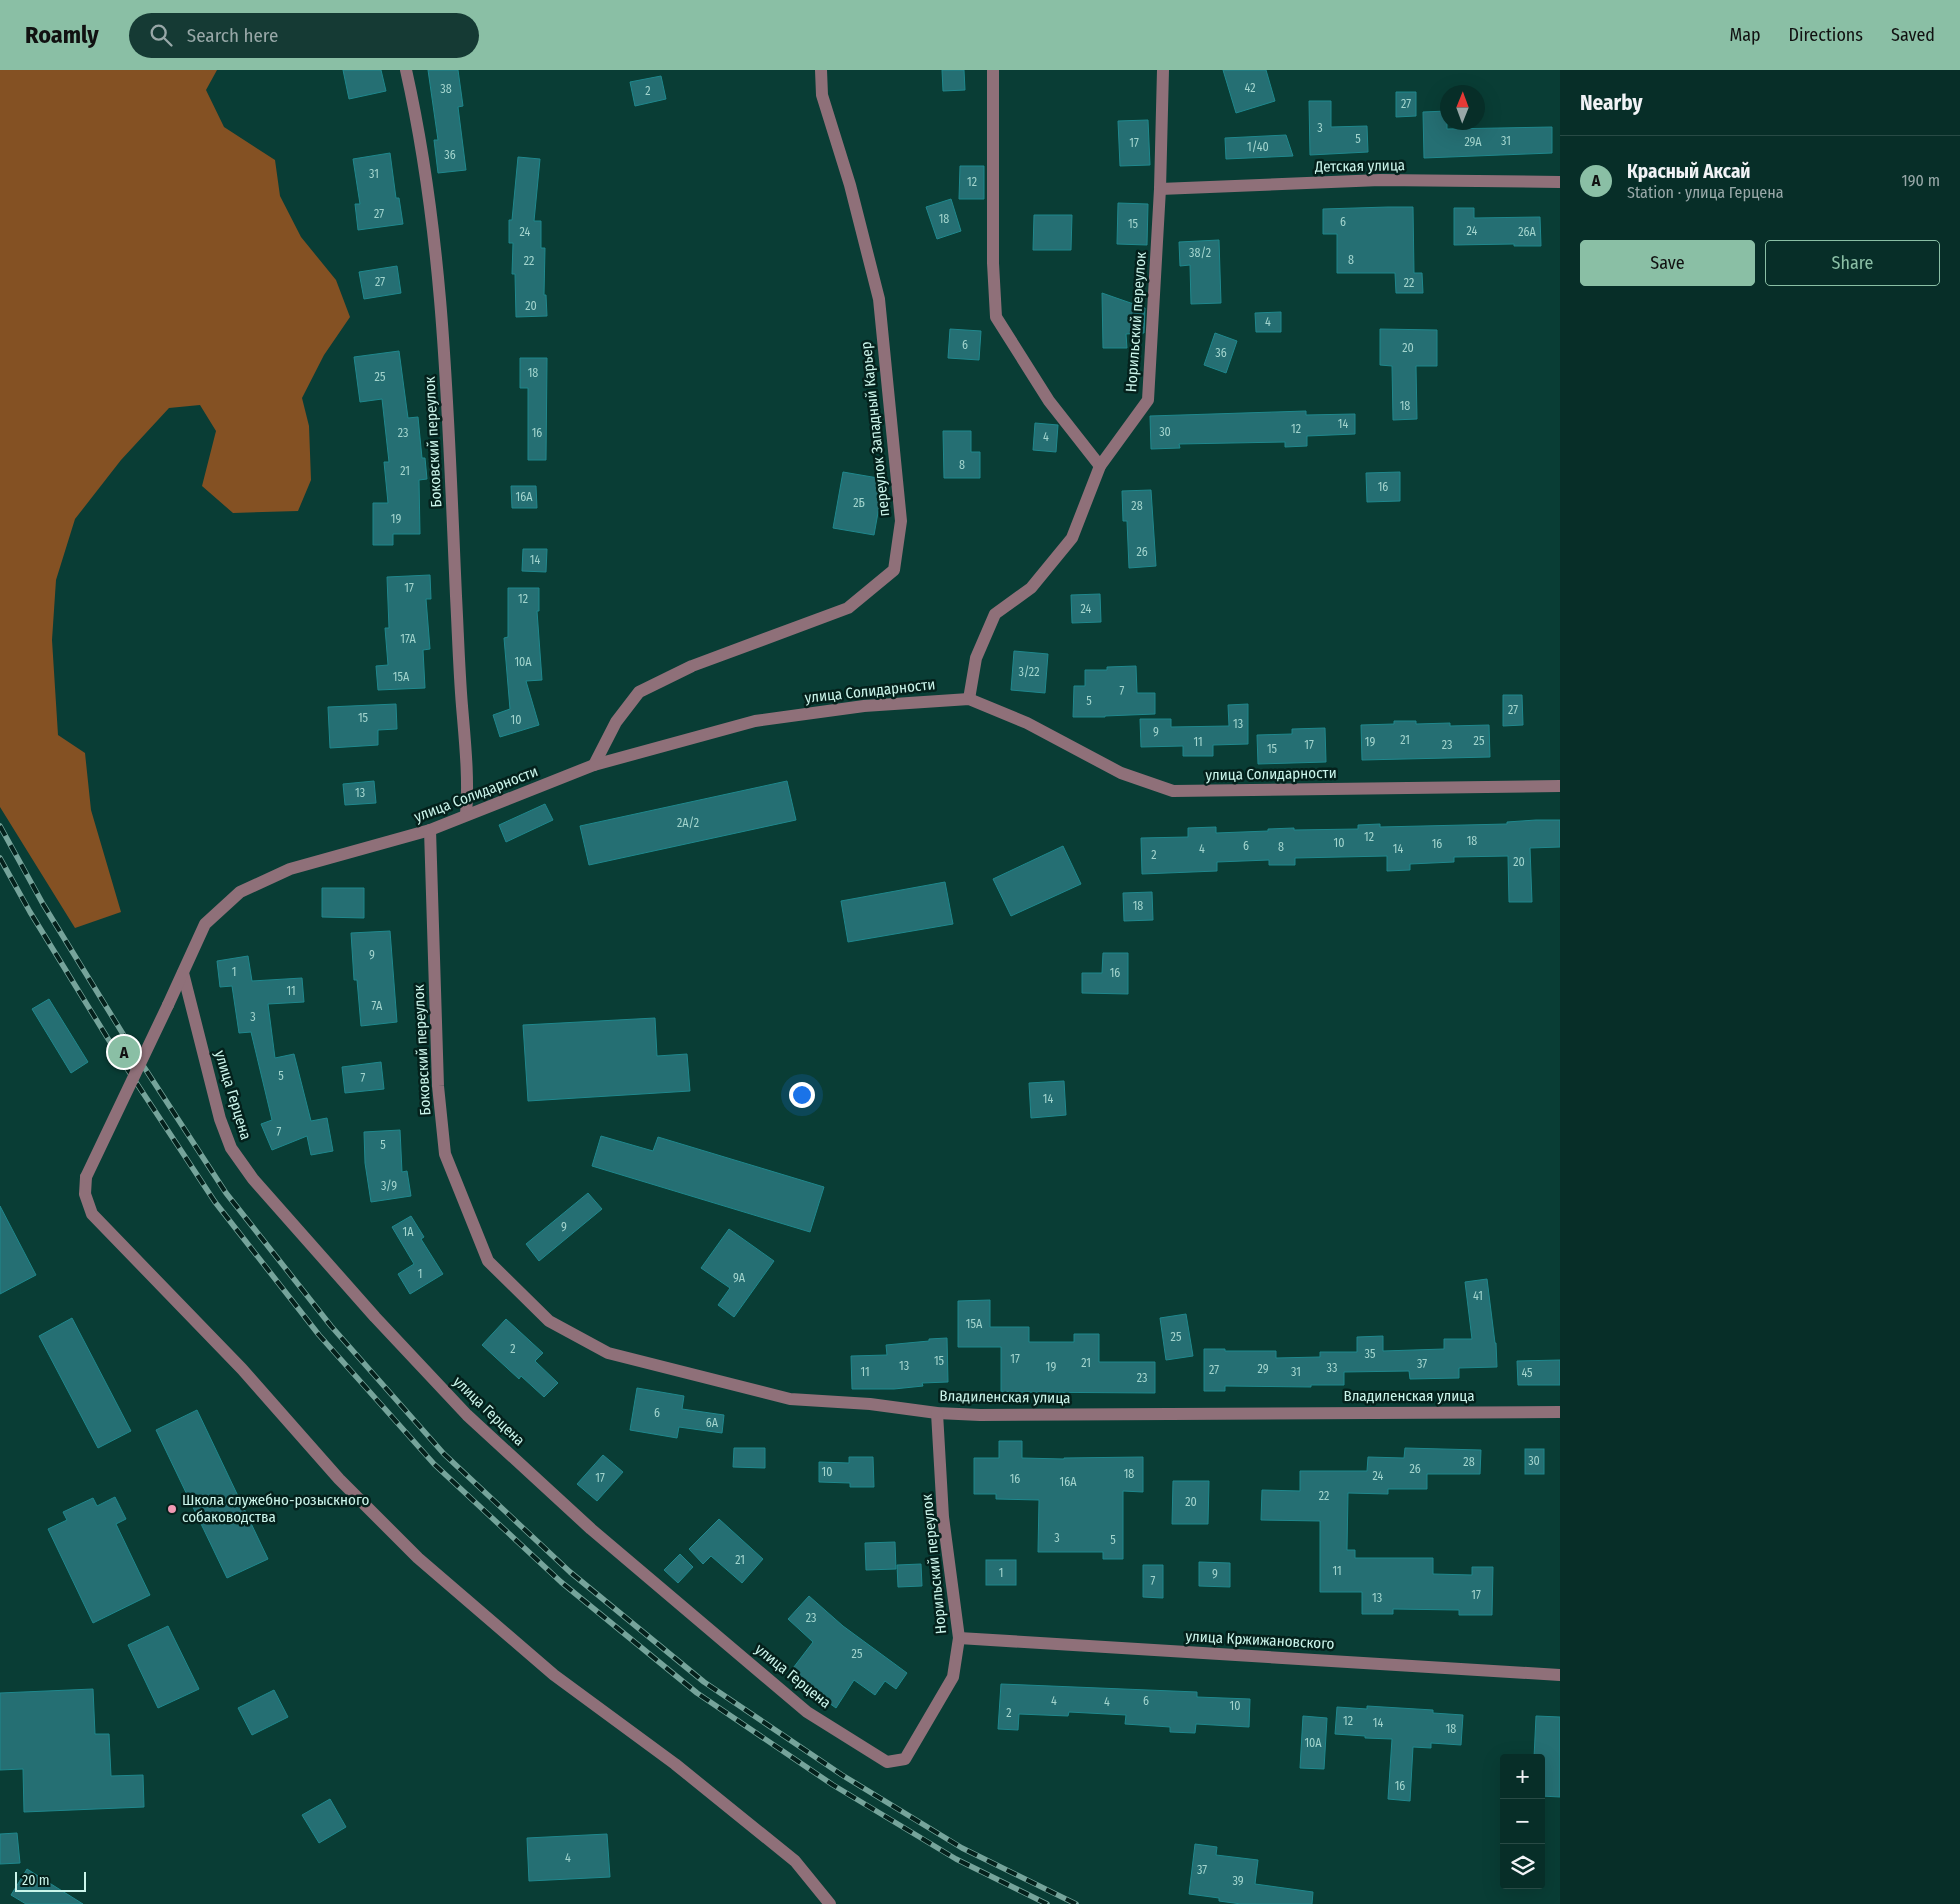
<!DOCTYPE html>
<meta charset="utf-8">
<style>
:root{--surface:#072e28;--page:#153a34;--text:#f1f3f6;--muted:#98a8a8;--line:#284a45;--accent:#8abfa5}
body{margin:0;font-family:"Fira Sans Condensed",sans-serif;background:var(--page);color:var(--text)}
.controls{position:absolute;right:15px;bottom:15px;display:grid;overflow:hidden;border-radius:5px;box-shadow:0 5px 20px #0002}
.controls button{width:45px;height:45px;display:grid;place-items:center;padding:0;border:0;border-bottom:1px solid var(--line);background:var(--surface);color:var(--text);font:25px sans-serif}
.compass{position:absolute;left:1440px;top:15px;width:45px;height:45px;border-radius:50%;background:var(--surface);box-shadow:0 5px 20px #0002;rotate:1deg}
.scale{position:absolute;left:15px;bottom:12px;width:71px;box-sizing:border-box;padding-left:5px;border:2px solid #cbf5eb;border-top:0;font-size:14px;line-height:18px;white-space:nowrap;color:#cbf5eb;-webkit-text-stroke:4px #04211c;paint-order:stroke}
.you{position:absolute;left:801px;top:1024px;width:18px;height:18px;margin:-12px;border:4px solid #fff;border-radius:50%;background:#1a73e8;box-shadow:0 0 0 8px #1a73e833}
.badge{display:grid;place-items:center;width:32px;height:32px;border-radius:50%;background:var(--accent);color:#111;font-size:16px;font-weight:700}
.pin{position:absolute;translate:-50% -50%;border:2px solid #fff;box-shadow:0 1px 5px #0006}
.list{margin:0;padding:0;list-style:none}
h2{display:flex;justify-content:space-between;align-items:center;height:65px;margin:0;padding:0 20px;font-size:21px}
h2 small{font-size:16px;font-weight:400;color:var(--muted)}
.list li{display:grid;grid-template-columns:32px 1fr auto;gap:15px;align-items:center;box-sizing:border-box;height:90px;padding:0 20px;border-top:1px solid var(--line)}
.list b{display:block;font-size:19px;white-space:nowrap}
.list p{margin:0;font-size:16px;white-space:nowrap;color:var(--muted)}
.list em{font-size:16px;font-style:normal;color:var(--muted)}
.actions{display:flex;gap:10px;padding:15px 20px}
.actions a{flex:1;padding:11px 0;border:1px solid var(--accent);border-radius:5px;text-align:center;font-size:18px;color:var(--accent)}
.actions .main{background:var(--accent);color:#111}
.icon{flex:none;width:28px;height:28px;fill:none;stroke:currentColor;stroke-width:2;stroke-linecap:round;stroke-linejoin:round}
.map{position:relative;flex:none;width:1560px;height:1834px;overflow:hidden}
header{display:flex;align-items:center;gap:30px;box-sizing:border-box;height:70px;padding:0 25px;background:var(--accent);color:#111}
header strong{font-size:24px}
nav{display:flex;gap:28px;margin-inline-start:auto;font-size:18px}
.search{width:350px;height:45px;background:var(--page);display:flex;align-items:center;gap:12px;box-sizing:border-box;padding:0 18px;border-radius:28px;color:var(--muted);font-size:19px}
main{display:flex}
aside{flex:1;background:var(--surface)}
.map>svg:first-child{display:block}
.green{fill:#845123}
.building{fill:#256f73;stroke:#1f888d}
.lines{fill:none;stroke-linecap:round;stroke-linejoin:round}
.minor{stroke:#8f7079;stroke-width:12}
.rail-casing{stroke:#76a49b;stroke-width:5.5}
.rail{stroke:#04211c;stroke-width:4;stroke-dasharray:11;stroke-linecap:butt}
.minor-bridge{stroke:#8f7079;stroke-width:12}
.poi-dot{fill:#f09ab4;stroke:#04211c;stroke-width:2}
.labels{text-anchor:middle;stroke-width:5;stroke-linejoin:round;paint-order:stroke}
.number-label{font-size:12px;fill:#a2d4cd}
.street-label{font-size:15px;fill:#cbf5eb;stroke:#04211c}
.poi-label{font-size:15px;fill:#cbf5eb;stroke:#04211c;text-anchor:start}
</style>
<header>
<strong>Roamly</strong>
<div class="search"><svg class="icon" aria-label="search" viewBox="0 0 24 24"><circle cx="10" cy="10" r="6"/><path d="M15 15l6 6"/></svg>Search here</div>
<nav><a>Map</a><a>Directions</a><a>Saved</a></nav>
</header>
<main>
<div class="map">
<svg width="1560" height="1834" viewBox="0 0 1560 1834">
<rect width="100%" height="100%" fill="#093d35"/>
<path class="green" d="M0,0H217L206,20L224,57L275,90L280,126L301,167L336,210L350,247L324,285L302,328L309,356L311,410L298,441L233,443L202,416L216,361L200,335L169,338L121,390L75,449L56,510L52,570L58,665L85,683L91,740L121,842L75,858L0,737Z"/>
<g class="building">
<path d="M343,0H381L386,21L349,29Z"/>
<path d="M428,0H458L463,36L458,37L466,100L438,103L434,70H438Z"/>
<path d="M942,0H964L965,20L943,21Z"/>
<path d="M1223,0H1266L1275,31L1236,43Z"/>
<path d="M661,6L666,29L635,36L630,12Z"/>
<path d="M1396,22H1416V46L1396,47Z"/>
<path d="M1309,31H1331V57L1367,56L1368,82L1310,85Z"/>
<path d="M1447,41V59L1552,57V83L1424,88L1423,42Z"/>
<path d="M1148,50L1150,95L1120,96L1118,51Z"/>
<path d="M1286,65L1293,86L1226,89L1225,68Z"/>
<path d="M390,83L396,128H399L403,154L358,160L355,134H360L353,89Z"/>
<path d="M518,87L540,89L534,151H541V178H545L544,225H546L547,246L516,247L515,204H512L513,173H509V150H512Z"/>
<path d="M960,96H984V129H959Z"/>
<path d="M951,129L961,161L937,169L926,137Z"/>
<path d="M1118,133L1148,134L1147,175L1117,174Z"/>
<path d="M1388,137H1413L1414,203H1422L1423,223H1396L1395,203H1337V164H1323V139Z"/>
<path d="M1454,138H1474V148L1540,147L1541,176H1514V174L1454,175Z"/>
<path d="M1034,145H1072L1071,180H1033Z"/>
<path d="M1219,170L1221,233L1191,234L1190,195L1180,196L1179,172Z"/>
<path d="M397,196L401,223L364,229L359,202Z"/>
<path d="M1102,223L1145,238L1144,263L1126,264L1127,278H1103Z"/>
<path d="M1281,242V262H1256L1255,243Z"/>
<path d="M950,259L981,261L979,290L948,288Z"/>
<path d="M1380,259L1437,260V296H1416L1417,349L1393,350L1392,296L1380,295Z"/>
<path d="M1215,263L1237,271L1226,303L1204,295Z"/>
<path d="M399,281L408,348L418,347L422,388H425L427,409L419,410L420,464H393V475H373V433H388L384,392H389L382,329L360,332L354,287Z"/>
<path d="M520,288H547L546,390H528V318H520Z"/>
<path d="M1306,341V345L1355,344V364L1307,366V376L1285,377V372L1179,374L1180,378L1151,379L1150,346Z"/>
<path d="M1035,353L1058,355L1056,382L1033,380Z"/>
<path d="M943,361H971V382H980V408H944Z"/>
<path d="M843,402L884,409L874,465L833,458Z"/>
<path d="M1400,402V431L1367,432L1366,403Z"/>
<path d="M511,416H536L537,438H512Z"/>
<path d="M1151,420L1156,496L1129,498L1127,451H1123L1122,421Z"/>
<path d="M523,479H547L546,502L522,501Z"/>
<path d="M430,505L431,529H426L430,579L423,580L425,618L378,620L376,596L388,595L385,558H389L387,507Z"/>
<path d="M508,518H539V541H537L542,610L526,611L539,655L500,667L493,645L510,639L504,568L508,567Z"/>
<path d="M1100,524L1101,552L1072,553L1071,525Z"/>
<path d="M1014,581L1048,584L1045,623L1011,620Z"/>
<path d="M1136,596L1137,623H1155V644L1105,646V647H1073L1074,616H1085V600H1107V597Z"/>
<path d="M1503,625H1522L1523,655L1503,656Z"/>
<path d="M396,634L397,659L378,660V675L330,678L328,637Z"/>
<path d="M1248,634V674L1213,675V686H1183V676L1141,677L1140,649H1171V657L1229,656L1228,635Z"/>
<path d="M1394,651H1416V654L1450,653V656L1489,655L1490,687L1362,690L1361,655L1394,654Z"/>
<path d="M1325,658L1326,692L1258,694L1257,665L1292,664V659Z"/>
<path d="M374,711L376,733L345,735L343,714Z"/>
<path d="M787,711L796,750L589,795L580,756Z"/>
<path d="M545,734L553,750L506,772L499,755Z"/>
<path d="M1536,750H1560V777L1530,778L1532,832H1509L1508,786L1454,787V792L1410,794V800L1387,801V786L1295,788V795H1269V790L1217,792V801L1142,804L1141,768L1188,767V758L1216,757V763L1268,761V759L1294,758V760L1358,759V755L1380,754V757L1507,754V752Z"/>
<path d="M1063,776L1081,814L1011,846L993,809Z"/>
<path d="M945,812L953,854L848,872L841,831Z"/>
<path d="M322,818H364V848L322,847Z"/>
<path d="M1152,822L1153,850L1124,851L1123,823Z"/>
<path d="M390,861L397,952L361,956L357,910H354L351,863Z"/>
<path d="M1103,883H1128V924L1082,923V903H1102Z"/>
<path d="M248,886L252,911L302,908L304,932L268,934L275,988L294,984L311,1051L327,1048L333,1081L311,1085L307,1066L272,1080L261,1054L272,1050L251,962L239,963L232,916L220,917L217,891Z"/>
<path d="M49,929L88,992L71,1003L32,939Z"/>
<path d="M655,948L657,986L687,984L690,1021L528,1031L523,955Z"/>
<path d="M381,992L384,1019L345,1023L342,997Z"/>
<path d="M1064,1011L1066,1045L1031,1048L1029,1013Z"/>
<path d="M400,1060L402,1102L407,1101L411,1126L371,1132L365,1093L364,1062Z"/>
<path d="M601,1066L653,1081L658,1067L824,1117L810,1162L592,1096Z"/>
<path d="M588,1123L602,1139L539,1191L526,1174Z"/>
<path d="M0,1136L36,1205L0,1224Z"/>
<path d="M411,1146L424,1167L421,1169L443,1204L410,1224L398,1204L414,1194L392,1157Z"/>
<path d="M729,1159L774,1191L734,1247L718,1235L730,1218L701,1198Z"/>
<path d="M1487,1209L1495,1273H1496L1497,1297L1459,1298V1308L1410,1309L1409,1301L1344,1302V1315H1311V1317L1225,1316V1321H1204V1279H1225V1281H1276V1288L1320,1287V1282H1357V1267L1383,1266V1281L1444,1279V1269H1472L1465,1212Z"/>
<path d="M990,1230V1257H1029V1272H1074V1264H1099V1292H1155V1323L1001,1322V1277H958V1231Z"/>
<path d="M1186,1244L1193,1286L1166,1290L1160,1248Z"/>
<path d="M72,1248L131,1361L98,1378L39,1266Z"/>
<path d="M506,1249L543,1283L535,1291L558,1313L544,1327L521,1306L519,1309L482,1275Z"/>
<path d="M947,1268L948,1312L922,1313L923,1316L894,1319H852L851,1286L887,1285L886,1275L929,1271V1269Z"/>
<path d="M1560,1290V1315H1518L1517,1291Z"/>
<path d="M637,1318L684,1326L682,1339L724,1345L722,1363L679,1357L677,1368L630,1360Z"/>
<path d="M197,1340L268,1489L227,1508L156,1360Z"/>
<path d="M999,1371H1022V1388L1064,1389V1388L1143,1387V1422L1123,1421V1489H1103V1482H1038L1039,1430L996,1429V1424H974V1388H999Z"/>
<path d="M734,1378H765V1398L733,1397Z"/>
<path d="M1405,1378L1481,1380L1480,1404H1427V1419H1388V1424L1348,1423L1347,1480H1355V1488H1433V1504L1472,1505V1497H1493L1492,1545H1459V1540L1393,1539V1544H1362V1522H1320V1451L1261,1450L1262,1420L1300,1421V1401H1367L1368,1387L1404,1388Z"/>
<rect x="1525" y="1379" width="19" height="25"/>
<path d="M603,1385L623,1402L597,1431L577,1414Z"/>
<path d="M849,1387H873L874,1417H850V1413L819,1412V1392L849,1393Z"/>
<path d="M1173,1411H1209L1208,1454H1172Z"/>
<path d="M115,1427L126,1449L116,1454L150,1525L93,1553L48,1459L67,1450L63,1442L93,1428L97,1436Z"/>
<path d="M719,1449L763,1489L742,1513L711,1486L703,1494L689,1479Z"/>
<path d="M895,1472L896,1499L866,1500L865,1473Z"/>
<path d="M680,1484L693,1497L678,1513L664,1500Z"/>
<rect x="986" y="1490" width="30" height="25"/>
<path d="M1199,1492L1230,1493V1517L1199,1516Z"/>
<path d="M921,1494L922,1516L898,1517L897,1495Z"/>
<path d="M1143,1495H1163V1528L1143,1527Z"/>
<path d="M809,1526L843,1556L907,1603L896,1619L885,1611L875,1625L854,1610L836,1638L808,1618L806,1621L787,1606L813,1572L788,1549Z"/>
<path d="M168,1556L199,1619L158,1638L128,1575Z"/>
<path d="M1001,1614L1197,1622V1627L1250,1629L1249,1657L1196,1654L1195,1663L1170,1662V1657L1125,1654L1126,1645L1069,1642L1068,1646L1019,1644L1018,1660L998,1659Z"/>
<path d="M93,1619L95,1664H109L111,1706L143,1705L144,1737L24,1742L23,1699L0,1700V1623Z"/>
<path d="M274,1620L288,1647L252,1665L238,1638Z"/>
<path d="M1367,1636L1433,1640V1643L1463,1645L1461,1675L1431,1673V1678L1413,1677L1410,1731L1388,1729L1392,1669L1365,1668V1666L1335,1664L1337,1637L1367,1639Z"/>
<path d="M1303,1646L1327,1648L1324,1699L1300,1698Z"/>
<path d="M1536,1646L1560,1647V1727L1541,1726V1688H1534Z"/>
<path d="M330,1729L346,1757L319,1773L302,1745Z"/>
<path d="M17,1763L20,1793L0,1794V1764Z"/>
<path d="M607,1764L610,1807L529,1811L527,1768Z"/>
<path d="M1195,1774L1217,1777L1216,1785L1258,1790L1255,1814L1313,1822L1312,1834H1241L1219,1831V1828L1189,1824Z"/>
<path d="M27,1799L83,1834H26L11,1825Z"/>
</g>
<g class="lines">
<g class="minor">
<path d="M406,0C445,173 448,350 456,526C458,563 459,600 462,636C465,672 469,709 466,745"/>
<path d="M993,0V193L996,247L1049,331L1100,396"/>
<path d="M1160,119L1380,110L1560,112"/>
<path d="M969,629L976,588L995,544L1031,518L1072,468L1100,396L1148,330L1160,119L1163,0"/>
<path d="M594,695L616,652L639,622L692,596L848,538L894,500L901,451L879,229L850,115L822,25L821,0"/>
<path d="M430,760L438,1016L445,1084L488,1191L549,1251L608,1283L790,1329L870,1334L937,1343L980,1345L1560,1342"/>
<path d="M183,903L220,1049L231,1078L253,1109L375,1247L467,1345L591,1459L807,1642L887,1692L905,1689L953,1607L959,1568L943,1447L937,1343"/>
<path d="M168,935L205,854L240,822L290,799L430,760L594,695L755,651L864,636L969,629L1027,653L1121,703L1173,721L1560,716"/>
<path d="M86,1107L85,1124L92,1144L242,1299L339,1409L418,1488L554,1605L675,1694L795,1791L830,1834"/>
<path d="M959,1568L1560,1605"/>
</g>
<defs>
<g id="rail">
<path d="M0,756L43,834L131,977L226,1123L331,1256L444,1384L570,1502L704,1612L842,1705L962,1778L1076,1834"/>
<path d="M0,788L30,842L118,985L215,1132L319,1265L434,1394L561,1512L697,1623L833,1715L956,1789L1047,1834"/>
</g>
</defs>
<use href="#rail" class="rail-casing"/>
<use href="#rail" class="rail"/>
<path class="minor-bridge" d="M86,1107L168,935"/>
</g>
<circle class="poi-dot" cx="172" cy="1439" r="5"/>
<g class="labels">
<g class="number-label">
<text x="1250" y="22">42</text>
<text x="446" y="23">38</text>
<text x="648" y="25">2</text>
<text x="1406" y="38">27</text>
<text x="1320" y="62">3</text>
<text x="1358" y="73">5</text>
<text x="1506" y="75">31</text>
<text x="1473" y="76">29А</text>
<text x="1134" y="77">17</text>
<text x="1258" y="81">1/40</text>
<text x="450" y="89">36</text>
<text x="374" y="108">31</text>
<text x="972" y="116">12</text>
<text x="379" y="148">27</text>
<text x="944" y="153">18</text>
<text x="1343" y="156">6</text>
<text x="1133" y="158">15</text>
<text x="1472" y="165">24</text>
<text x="525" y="166">24</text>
<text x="1527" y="166">26А</text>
<text x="1200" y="187">38/2</text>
<text x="1351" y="194">8</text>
<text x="529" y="195">22</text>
<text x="380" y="216">27</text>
<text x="1409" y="217">22</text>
<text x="531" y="240">20</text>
<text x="1268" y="256">4</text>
<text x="965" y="279">6</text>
<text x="1408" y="282">20</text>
<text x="1221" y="287">36</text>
<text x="533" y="307">18</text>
<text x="380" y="311">25</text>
<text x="1405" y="340">18</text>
<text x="1343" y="358">14</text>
<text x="1296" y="363">12</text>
<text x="1165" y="366">30</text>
<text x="403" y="367">23</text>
<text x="537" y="367">16</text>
<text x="1046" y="371">4</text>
<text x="962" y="399">8</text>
<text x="405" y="405">21</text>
<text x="1383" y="421">16</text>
<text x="524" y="431">16А</text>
<text x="859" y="437">2Б</text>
<text x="1137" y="440">28</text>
<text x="396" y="453">19</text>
<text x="1142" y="486">26</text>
<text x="535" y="494">14</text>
<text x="409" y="522">17</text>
<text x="523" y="533">12</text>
<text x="1086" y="543">24</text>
<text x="408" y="573">17А</text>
<text x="523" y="596">10А</text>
<text x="1029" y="606">3/22</text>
<text x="401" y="611">15А</text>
<text x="1122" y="625">7</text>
<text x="1089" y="635">5</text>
<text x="1513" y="644">27</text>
<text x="363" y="652">15</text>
<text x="516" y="654">10</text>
<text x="1238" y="658">13</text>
<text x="1156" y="666">9</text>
<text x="1405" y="674">21</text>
<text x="1479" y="675">25</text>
<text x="1198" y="676">11</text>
<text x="1370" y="676">19</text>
<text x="1309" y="679">17</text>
<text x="1447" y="679">23</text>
<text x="1272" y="683">15</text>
<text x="360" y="727">13</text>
<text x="688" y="757">2А/2</text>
<text x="1369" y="771">12</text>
<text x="1472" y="775">18</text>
<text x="1339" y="777">10</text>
<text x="1437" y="778">16</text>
<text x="1246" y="780">6</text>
<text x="1281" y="781">8</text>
<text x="1202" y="783">4</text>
<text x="1398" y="783">14</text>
<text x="1154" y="789">2</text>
<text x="1519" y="796">20</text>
<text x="1138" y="840">18</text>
<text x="372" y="889">9</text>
<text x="234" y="906">1</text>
<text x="1115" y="907">16</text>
<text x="291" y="925">11</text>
<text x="377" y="940">7А</text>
<text x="253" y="951">3</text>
<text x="281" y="1010">5</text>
<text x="363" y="1012">7</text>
<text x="1048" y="1033">14</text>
<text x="279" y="1066">7</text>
<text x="383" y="1079">5</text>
<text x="389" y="1120">3/9</text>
<text x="564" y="1161">9</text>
<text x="408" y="1166">1А</text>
<text x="420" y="1208">1</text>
<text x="739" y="1212">9А</text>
<text x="1478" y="1230">41</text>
<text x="974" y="1258">15А</text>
<text x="1176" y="1271">25</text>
<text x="513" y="1283">2</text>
<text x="1370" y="1288">35</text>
<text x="1015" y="1293">17</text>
<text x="939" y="1295">15</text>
<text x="1086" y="1297">21</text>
<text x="1422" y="1298">37</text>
<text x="904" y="1300">13</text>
<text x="1051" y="1301">19</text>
<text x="1332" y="1302">33</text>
<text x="1263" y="1303">29</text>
<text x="1214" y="1304">27</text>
<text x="865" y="1306">11</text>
<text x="1296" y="1306">31</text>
<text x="1527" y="1307">45</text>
<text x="1142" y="1312">23</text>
<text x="657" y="1347">6</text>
<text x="712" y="1357">6А</text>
<text x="1534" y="1395">30</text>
<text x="1469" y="1396">28</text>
<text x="1415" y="1403">26</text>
<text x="827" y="1406">10</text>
<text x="1129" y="1408">18</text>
<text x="1378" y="1410">24</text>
<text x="600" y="1412">17</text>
<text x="1015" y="1413">16</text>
<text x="1068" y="1416">16А</text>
<text x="1324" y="1430">22</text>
<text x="1191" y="1436">20</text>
<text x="1057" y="1472">3</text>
<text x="1113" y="1474">5</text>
<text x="740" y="1494">21</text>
<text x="1337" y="1505">11</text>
<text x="1001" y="1507">1</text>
<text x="1215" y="1508">9</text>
<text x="1153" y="1515">7</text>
<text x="1476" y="1529">17</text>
<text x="1377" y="1532">13</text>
<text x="811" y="1552">23</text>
<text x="857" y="1588">25</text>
<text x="1054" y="1635">4</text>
<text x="1146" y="1635">6</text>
<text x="1107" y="1636">4</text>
<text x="1235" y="1640">10</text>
<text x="1009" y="1647">2</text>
<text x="1348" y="1655">12</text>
<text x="1378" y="1657">14</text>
<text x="1451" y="1663">18</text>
<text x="1313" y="1677">10А</text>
<text x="1400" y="1720">16</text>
<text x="568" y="1792">4</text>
<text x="1202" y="1804">37</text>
<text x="1238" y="1815">39</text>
</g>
<g class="street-label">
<text transform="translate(1360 96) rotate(-1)" y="5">Детская улица</text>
<text transform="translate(1136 252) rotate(-86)" y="5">Норильский переулок</text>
<text transform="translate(875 359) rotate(-96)" y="5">переулок Западный Карьер</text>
<text transform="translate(433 372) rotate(-93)" y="5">Боковский переулок</text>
<text transform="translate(870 621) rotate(-6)" y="5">улица Солидарности</text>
<text transform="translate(1271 704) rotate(-1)" y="5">улица Солидарности</text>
<text transform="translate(476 724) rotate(-21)" y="5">улица Солидарности</text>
<text transform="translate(422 980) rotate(-93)" y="5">Боковский переулок</text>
<text transform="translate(233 1025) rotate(73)" y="5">улица Герцена</text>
<text x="1409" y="1331">Владиленская улица</text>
<text transform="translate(1005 1327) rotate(1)" y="5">Владиленская улица</text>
<text transform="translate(489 1341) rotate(44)" y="5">улица Герцена</text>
<text transform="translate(934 1494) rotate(-96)" y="5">Норильский переулок</text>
<text transform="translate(1260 1570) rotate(3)" y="5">улица Кржижановского</text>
<text transform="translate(793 1606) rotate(39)" y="5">улица Герцена</text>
</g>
<g class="poi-label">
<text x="182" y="1435">Школа служебно-розыскного<tspan x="182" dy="17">собаководства</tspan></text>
</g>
</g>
</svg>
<div class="controls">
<button>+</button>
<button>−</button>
<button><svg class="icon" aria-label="layers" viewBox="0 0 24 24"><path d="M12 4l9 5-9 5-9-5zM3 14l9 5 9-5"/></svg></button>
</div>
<svg class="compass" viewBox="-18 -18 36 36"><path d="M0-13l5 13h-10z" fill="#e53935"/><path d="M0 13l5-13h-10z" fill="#98a8a8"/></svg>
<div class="scale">20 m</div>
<div class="you"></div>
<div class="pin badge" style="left:124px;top:982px">A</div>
</div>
<aside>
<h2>Nearby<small></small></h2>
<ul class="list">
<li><span class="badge">A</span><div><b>Красный Аксай</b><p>Station · улица Герцена</p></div><em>190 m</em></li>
</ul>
<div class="actions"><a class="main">Save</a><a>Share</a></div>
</aside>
</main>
